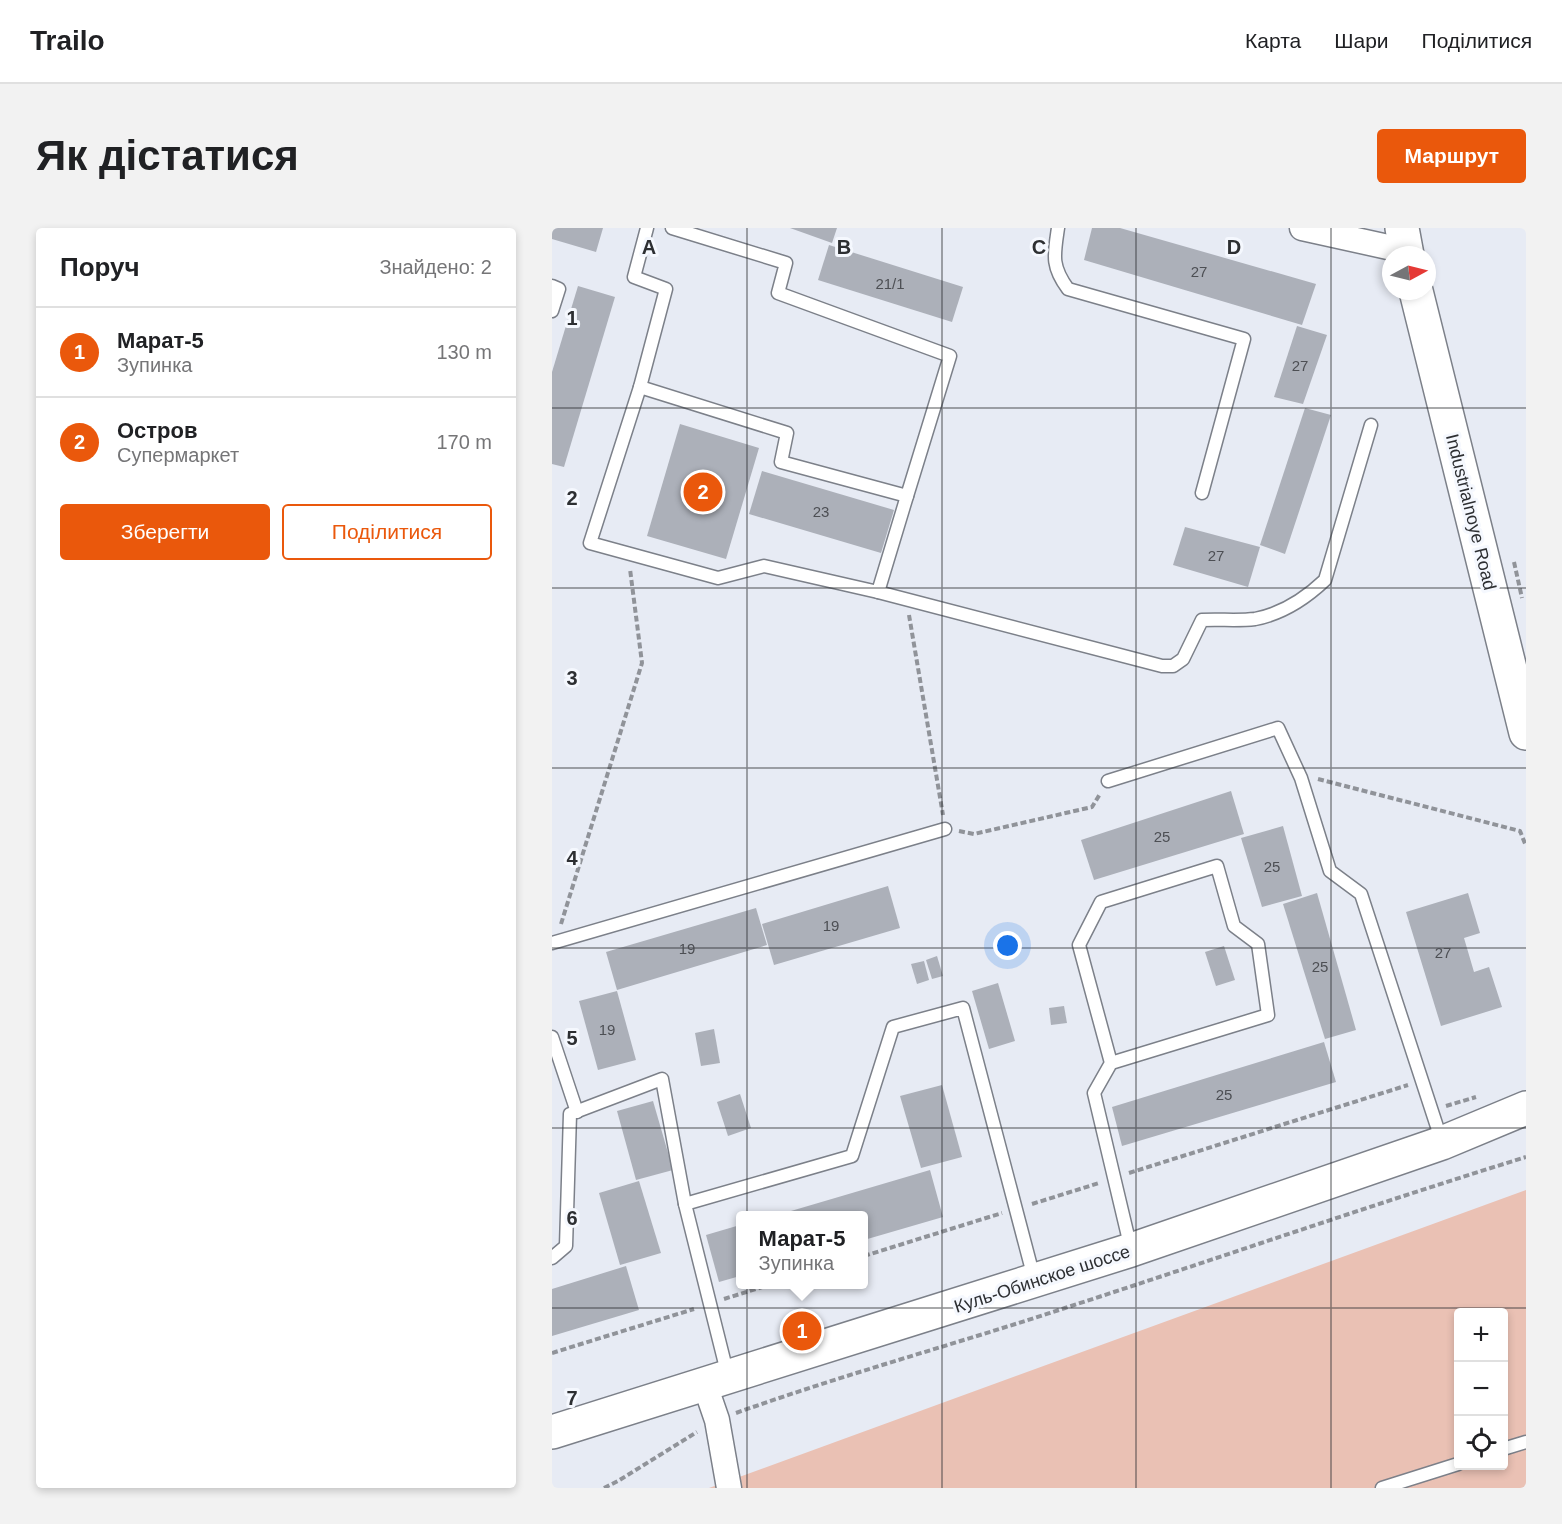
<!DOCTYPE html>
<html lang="uk">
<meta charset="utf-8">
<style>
:root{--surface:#fff;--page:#f2f2f2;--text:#202124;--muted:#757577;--line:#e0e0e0;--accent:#ea580c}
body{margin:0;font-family:Arial,sans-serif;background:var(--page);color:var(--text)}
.controls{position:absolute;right:18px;bottom:18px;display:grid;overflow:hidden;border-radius:6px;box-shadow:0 3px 9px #0003}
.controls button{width:54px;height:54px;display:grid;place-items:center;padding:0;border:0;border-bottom:2px solid var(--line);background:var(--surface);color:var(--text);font:30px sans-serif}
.compass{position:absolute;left:830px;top:18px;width:54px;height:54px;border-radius:50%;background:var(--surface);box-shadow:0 3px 9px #0003;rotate:83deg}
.you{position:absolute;left:456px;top:718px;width:21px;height:21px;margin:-15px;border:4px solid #fff;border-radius:50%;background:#1a73e8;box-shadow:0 0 0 9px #1a73e833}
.badge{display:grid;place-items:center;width:39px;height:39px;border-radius:50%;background:var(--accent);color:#fff;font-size:20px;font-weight:700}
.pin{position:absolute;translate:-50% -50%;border:3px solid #fff;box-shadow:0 2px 6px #0006}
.popup{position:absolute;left:184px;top:983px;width:132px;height:78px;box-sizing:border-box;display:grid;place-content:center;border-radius:6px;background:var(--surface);filter:drop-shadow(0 2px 4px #0005);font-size:20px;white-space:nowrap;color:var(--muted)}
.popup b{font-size:22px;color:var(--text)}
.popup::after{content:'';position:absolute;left:50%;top:100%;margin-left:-12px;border:12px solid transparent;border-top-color:var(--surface)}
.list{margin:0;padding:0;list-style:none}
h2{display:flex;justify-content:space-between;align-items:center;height:78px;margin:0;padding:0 24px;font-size:26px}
h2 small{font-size:20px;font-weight:400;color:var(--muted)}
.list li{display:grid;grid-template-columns:39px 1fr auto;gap:18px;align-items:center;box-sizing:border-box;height:90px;padding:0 24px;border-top:2px solid var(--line)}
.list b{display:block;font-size:22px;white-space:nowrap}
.list p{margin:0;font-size:20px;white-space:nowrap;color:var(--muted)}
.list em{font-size:20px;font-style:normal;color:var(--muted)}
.actions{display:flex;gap:12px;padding:18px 24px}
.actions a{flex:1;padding:14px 0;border:2px solid var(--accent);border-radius:6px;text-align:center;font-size:21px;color:var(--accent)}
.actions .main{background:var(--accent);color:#fff}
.icon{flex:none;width:33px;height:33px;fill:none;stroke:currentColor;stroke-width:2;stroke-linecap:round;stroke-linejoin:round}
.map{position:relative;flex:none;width:974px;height:1260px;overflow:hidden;border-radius:6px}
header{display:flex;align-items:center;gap:36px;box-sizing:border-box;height:84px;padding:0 30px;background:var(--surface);border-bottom:2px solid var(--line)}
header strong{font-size:28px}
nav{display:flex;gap:33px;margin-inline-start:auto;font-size:21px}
.intro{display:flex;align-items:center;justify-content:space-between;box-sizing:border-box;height:144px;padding:0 36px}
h1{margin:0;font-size:42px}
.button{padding:15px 27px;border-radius:6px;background:var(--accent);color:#fff;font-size:21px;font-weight:700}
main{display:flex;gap:36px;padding:0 36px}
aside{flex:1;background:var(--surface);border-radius:6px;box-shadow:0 3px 9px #0003}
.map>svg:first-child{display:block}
.green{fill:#eac1b4;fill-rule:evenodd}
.building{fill:#acb0b9}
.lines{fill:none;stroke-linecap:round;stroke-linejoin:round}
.lane-casing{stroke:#7c8089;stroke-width:15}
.street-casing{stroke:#7c8089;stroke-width:27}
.secondary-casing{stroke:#7c8089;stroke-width:36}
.path{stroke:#909399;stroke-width:4;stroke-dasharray:6 3;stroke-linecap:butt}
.lane{stroke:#fff;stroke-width:12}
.street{stroke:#fff;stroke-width:24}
.secondary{stroke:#fff;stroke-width:33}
.grid{fill:none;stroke:#2d2f32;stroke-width:1.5;stroke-opacity:0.55}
.labels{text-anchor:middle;stroke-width:6;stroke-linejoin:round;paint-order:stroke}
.number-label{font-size:15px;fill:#4d4f54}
.street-label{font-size:18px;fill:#2d2f32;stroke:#f5f8fe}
.grid-label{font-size:20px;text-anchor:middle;font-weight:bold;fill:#2d2f32;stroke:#f5f8fe;stroke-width:6;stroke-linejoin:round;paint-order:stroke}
</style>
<header>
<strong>Trailo</strong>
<nav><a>Карта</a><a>Шари</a><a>Поділитися</a></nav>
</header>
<div class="intro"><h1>Як дістатися</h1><a class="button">Маршрут</a></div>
<main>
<aside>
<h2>Поруч<small>Знайдено: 2</small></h2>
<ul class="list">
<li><span class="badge">1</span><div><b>Марат-5</b><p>Зупинка</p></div><em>130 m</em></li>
<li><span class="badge">2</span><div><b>Остров</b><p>Супермаркет</p></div><em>170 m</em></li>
</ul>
<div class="actions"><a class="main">Зберегти</a><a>Поділитися</a></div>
</aside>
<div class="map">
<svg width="974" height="1260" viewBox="0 0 974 1260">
<rect width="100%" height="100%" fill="#e7ebf4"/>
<path class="green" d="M974,962V1260H157ZM906,1084H951V1238H906Z"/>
<g class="building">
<path d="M0,0H51L44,24L0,11Z"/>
<path d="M238,0H285L280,15Z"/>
<path d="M540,0H568L764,56L750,97L532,32Z"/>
<path d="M277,17L411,59L400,94L266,52Z"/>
<path d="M26,58L63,69L12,239L0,236V144Z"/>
<path d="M745,98L775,107L751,176L722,169Z"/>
<path d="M753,180L779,187L733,326L708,317Z"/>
<path d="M128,196L207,220L174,331L95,308Z"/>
<path d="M210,243L342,282L329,325L197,286Z"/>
<path d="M633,299L708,319L696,359L621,337Z"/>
<path d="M679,563L692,606L542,652L529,612Z"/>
<path d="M731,598L750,668L710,679L689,610Z"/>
<path d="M336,658L348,700L222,737L210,696Z"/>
<path d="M765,665L804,802L773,811L731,676Z"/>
<path d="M916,665L928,705L912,710L922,744L937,739L950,779L889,798L854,684Z"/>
<path d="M204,680L215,717L65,762L54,724Z"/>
<path d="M672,718L683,752L664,758L653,724Z"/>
<path d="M385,728L391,748L380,751L374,732Z"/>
<path d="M372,733L377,752L365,756L359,736Z"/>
<path d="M446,755L463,813L437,821L420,763Z"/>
<path d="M65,763L84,832L46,842L27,773Z"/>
<path d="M512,778L515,795L499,797L497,780Z"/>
<path d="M162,801L168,835L149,838L143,805Z"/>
<path d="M772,814L784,854L570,918L560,879Z"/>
<path d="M390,857L410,929L369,940L348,868Z"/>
<path d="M188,866L199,900L176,908L165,874Z"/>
<path d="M101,873L121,942L84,952L65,883Z"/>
<path d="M378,942L391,989L312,1012V988H222Z"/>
<path d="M87,953L109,1025L68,1037L47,965Z"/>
<path d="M188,997V1048L167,1054L154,1007Z"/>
<path d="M74,1038L87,1082L0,1108V1061Z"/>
</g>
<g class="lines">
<defs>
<g id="lane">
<path d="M95,0L82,49L114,61L88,159L235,205L229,234L355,268L398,128L226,65L234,35L120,0"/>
<path d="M506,0C502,27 499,38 516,61L692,111L650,265"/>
<path d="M0,58L7,61L0,83"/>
<path d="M88,159L38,315L166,350L212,338L326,364L355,268"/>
<path d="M326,364L610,438H621L631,431L650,392C667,391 686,393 703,391C729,386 754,370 773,352L819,197"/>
<path d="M556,553L726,500L749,550L778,643L809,666L890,914"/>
<path d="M0,715L393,601"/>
<path d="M0,809L25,884"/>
<path d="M559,835L527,717L549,674L665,638L682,698L706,716L716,787L559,835L542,865L579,1021"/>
<path d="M0,1030L14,1018L18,886L110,851L133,976"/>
<path d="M176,1148L133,976L300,928L341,799L411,780L482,1050"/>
<path d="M951,1221L974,1214"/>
<path d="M830,1260L906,1236"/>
</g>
<g id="street">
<path d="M750,0L854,23"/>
<path d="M153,1157L165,1192L177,1260"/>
</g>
<g id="secondary">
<path d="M850,0L855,27"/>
<path d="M864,63L974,505"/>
<path d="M0,1204L579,1022L890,915L974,880"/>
</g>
</defs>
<use href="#lane" class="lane-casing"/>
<use href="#street" class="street-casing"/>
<use href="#secondary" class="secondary-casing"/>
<g class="path">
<path d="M962,334L970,370"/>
<path d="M357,387L391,587"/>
<path d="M766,551L968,603L974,618"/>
<path d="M407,603L422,606L540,579L548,566"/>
<path d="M9,696L90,435L78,341"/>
<path d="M894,878L924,869"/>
<path d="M577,945L856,857"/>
<path d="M480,976L547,955"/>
<path d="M312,1028L450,985"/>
<path d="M172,1071L220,1056"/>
<path d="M0,1125L142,1081"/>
<path d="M184,1185C293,1146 404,1116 513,1080C667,1030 819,977 974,929"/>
<path d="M52,1260L66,1253L145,1204"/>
</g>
<use href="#lane" class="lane"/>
<use href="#street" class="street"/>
<use href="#secondary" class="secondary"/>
</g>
<path class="grid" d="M195,0V1260M390,0V1260M584,0V1260M779,0V1260M0,180H974M0,360H974M0,540H974M0,720H974M0,900H974M0,1080H974"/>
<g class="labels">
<g class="number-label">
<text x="647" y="49">27</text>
<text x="338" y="61">21/1</text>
<text x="748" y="143">27</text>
<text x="269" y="289">23</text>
<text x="664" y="333">27</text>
<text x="610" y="614">25</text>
<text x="720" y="644">25</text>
<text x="279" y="703">19</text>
<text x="135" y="726">19</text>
<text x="891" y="730">27</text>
<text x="768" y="744">25</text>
<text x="55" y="807">19</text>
<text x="672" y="872">25</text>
</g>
<g class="street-label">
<text transform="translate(919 284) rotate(76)" y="6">Industrialnoye Road</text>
<text transform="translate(490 1051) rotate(-18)" y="6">Куль-Обинское шоссе</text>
</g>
</g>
<g class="grid-label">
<text x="97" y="26">A</text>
<text x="292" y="26">B</text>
<text x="487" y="26">C</text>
<text x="682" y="26">D</text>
<text x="20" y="97">1</text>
<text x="20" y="277">2</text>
<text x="20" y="457">3</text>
<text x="20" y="637">4</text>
<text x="20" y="817">5</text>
<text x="20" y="997">6</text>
<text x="20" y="1177">7</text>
</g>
</svg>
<div class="controls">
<button>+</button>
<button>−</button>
<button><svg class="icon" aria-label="locate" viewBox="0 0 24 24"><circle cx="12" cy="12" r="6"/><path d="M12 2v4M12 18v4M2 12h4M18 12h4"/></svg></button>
</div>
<svg class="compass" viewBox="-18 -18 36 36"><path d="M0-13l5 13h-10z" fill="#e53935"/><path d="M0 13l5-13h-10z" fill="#757577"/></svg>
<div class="you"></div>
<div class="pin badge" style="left:250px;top:1103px">1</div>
<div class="popup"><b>Марат-5</b>Зупинка</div>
<div class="pin badge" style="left:151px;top:264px">2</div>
</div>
</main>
